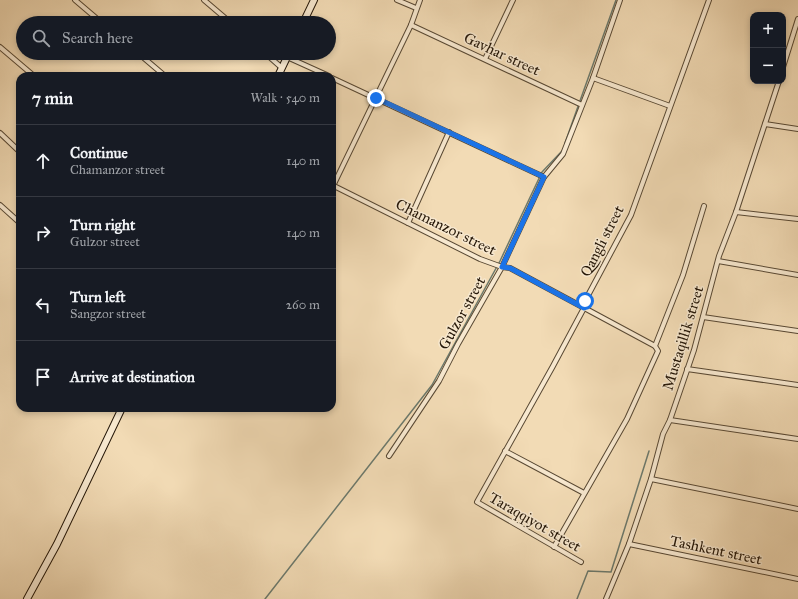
<!DOCTYPE html>
<meta charset="utf-8">
<style>
:root{--surface:#171b24;--page:#20242c;--text:#f1f3f6;--muted:#9ea1a6;--line:#363941}
body{margin:0;font-family:"IM FELL Great Primer",serif;background:var(--page);color:var(--text)}
.controls{position:absolute;right:12px;top:12px;display:grid;overflow:hidden;border-radius:8px;box-shadow:0 2px 6px #0003}
.controls button{width:36px;height:36px;display:grid;place-items:center;padding:0;border:0;border-bottom:1px solid var(--line);background:var(--surface);color:var(--text);font:20px sans-serif}
.stop{position:absolute;width:12px;height:12px;margin:-9px;border:3px solid #1a73e8;border-radius:50%;background:#fff}
.stop.end{background:#1a73e8;border-color:#fff;box-shadow:0 1px 4px #0008}
.list{margin:0;padding:0;list-style:none}
h2{display:flex;justify-content:space-between;align-items:center;height:52px;margin:0;padding:0 16px;font-size:17px}
h2 small{font-size:13px;font-weight:400;color:var(--muted)}
.list li{display:grid;grid-template-columns:26px 1fr auto;gap:12px;align-items:center;box-sizing:border-box;height:72px;padding:0 16px;border-top:1px solid var(--line)}
.list b{display:block;font-size:15px;white-space:nowrap}
.list p{margin:0;font-size:13px;white-space:nowrap;color:var(--muted)}
.list em{font-size:13px;font-style:normal;color:var(--muted)}
.icon{flex:none;width:22px;height:22px;fill:none;stroke:currentColor;stroke-width:2;stroke-linecap:round;stroke-linejoin:round}
.map{position:relative;flex:none;width:798px;height:599px;overflow:hidden}
.search{position:absolute;background:var(--surface);box-shadow:0 2px 6px #0003;left:16px;top:16px;width:320px;height:44px;display:flex;align-items:center;gap:10px;box-sizing:border-box;padding:0 14px;border-radius:22px;color:var(--muted);font-size:15px}
.panel{position:absolute;background:var(--surface);box-shadow:0 2px 6px #0003;left:16px;top:72px;width:320px;height:340px;border-radius:12px}
.map>svg:first-child{display:block}
.lines{fill:none;stroke-linecap:round;stroke-linejoin:round}
.stream{stroke:#6c796c;stroke-width:1.5}
.street-casing{stroke:#584833;stroke-width:6}
.secondary-casing{stroke:#251708;stroke-width:8}
.street{stroke:#f7e8cf;stroke-width:4}
.secondary{stroke:#f7e8cf;stroke-width:6}
.route{stroke:#1a73e8;stroke-width:5}
.labels{text-anchor:middle;stroke-width:3;stroke-linejoin:round;paint-order:stroke}
.street-label{font-size:15px;fill:#251708;stroke:#f7e8cf}
</style>
<div class="map">
<svg width="798" height="599" viewBox="0 0 798 599">
<rect width="100%" height="100%" fill="#f2dbb5"/>
<filter id="stains"><feTurbulence type="fractalNoise" baseFrequency=".005" numOctaves="4"/><feColorMatrix values="0 0 0 0 .2 0 0 0 0 .09 0 0 0 0 .02 0 0 0 .5 -.17"/></filter>
<radialGradient id="worn" r=".72"><stop offset=".6" stop-color="#630" stop-opacity="0"/><stop offset="1" stop-color="#630" stop-opacity=".3"/></radialGradient>
<g class="lines">
<g class="stream">
<path d="M565,143L616,0"/>
<path d="M265,599L432,385L500,261L542,172L562,151"/>
<path d="M577,599L588,571L611,572L649,451"/>
</g>
<defs>
<g id="street">
<path d="M75,0L102,23"/>
<path d="M204,0L231,23"/>
<path d="M397,0L416,8"/>
<path d="M411,25L582,105"/>
<path d="M0,47L34,76"/>
<path d="M138,53L165,76"/>
<path d="M265,53L282,68"/>
<path d="M287,57L329,76"/>
<path d="M485,59L513,0"/>
<path d="M783,67L798,19"/>
<path d="M332,78L544,177"/>
<path d="M593,78L670,106"/>
<path d="M765,124L798,129"/>
<path d="M0,133L20,152"/>
<path d="M332,185L480,259L502,267L510,268L655,346"/>
<path d="M333,186L411,25L420,0"/>
<path d="M0,205L20,223"/>
<path d="M736,212L798,219"/>
<path d="M408,223L449,132"/>
<path d="M718,261L798,275"/>
<path d="M703,317L798,331"/>
<path d="M687,369L798,385"/>
<path d="M670,420L798,439"/>
<path d="M505,451L584,493"/>
<path d="M389,456L439,381L458,344L502,267L544,177L563,154L593,78L620,0"/>
<path d="M651,479L798,509"/>
<path d="M629,544L798,579"/>
<path d="M554,547L627,419L658,351L655,346L683,275L704,206"/>
<path d="M581,562L477,502L553,366L584,308L585,301L631,215L709,0"/>
<path d="M606,599L629,544L651,479L663,434L670,420L694,350L719,256L736,212L779,81"/>
</g>
<g id="secondary">
<path d="M303,23L314,0"/>
<path d="M278,76L289,53"/>
<path d="M27,599L57,544L122,408"/>
</g>
</defs>
<use href="#street" class="street-casing"/>
<use href="#secondary" class="secondary-casing"/>
<use href="#street" class="street"/>
<use href="#secondary" class="secondary"/>
</g>
<g class="lines">
<path class="route" d="M376,98L544,177L502,267L510,268L584,308L585,301"/>
</g>
<g class="labels">
<g class="street-label">
<text transform="translate(502 54) rotate(25)" y="5">Gavhar street</text>
<text transform="translate(446 227) rotate(26)" y="5">Chamanzor street</text>
<text transform="translate(602 241) rotate(-63)" y="5">Qangli street</text>
<text transform="translate(462 313) rotate(-61)" y="5">Gulzor street</text>
<text transform="translate(683 338) rotate(-73)" y="5">Mustaqillik street</text>
<text transform="translate(535 522) rotate(30)" y="5">Taraqqiyot street</text>
<text transform="translate(716 550) rotate(12)" y="5">Tashkent street</text>
</g>
</g>
<rect width="100%" height="100%" filter="url(#stains)"/>
<rect width="100%" height="100%" fill="url(#worn)"/>
</svg>
<div class="controls">
<button>+</button>
<button>−</button>
</div>
<div class="stop" style="left:585px;top:301px"></div>
<div class="stop end" style="left:376px;top:98px"></div>
<div class="search"><svg class="icon" aria-label="search" viewBox="0 0 24 24"><circle cx="10" cy="10" r="6"/><path d="M15 15l6 6"/></svg>Search here</div>
<section class="panel">
<h2>7 min<small>Walk · 540 m</small></h2>
<ul class="list">
<li><svg class="icon" aria-label="ahead" viewBox="0 0 24 24"><path d="M12 20V5M6 11l6-6 6 6"/></svg><div><b>Continue</b><p>Chamanzor street</p></div><em>140 m</em></li>
<li><svg class="icon" aria-label="right" viewBox="0 0 24 24"><path d="M7 20v-9h11M14 6l5 5-5 5"/></svg><div><b>Turn right</b><p>Gulzor street</p></div><em>140 m</em></li>
<li><svg class="icon" aria-label="left" viewBox="0 0 24 24"><path d="M17 20v-9H6M10 6l-5 5 5 5"/></svg><div><b>Turn left</b><p>Sangzor street</p></div><em>260 m</em></li>
<li><svg class="icon" aria-label="arrive" viewBox="0 0 24 24"><path d="M6 21V4h12l-3 4 3 4H6"/></svg><div><b>Arrive at destination</b></div></li>
</ul>
</section>
</div>
